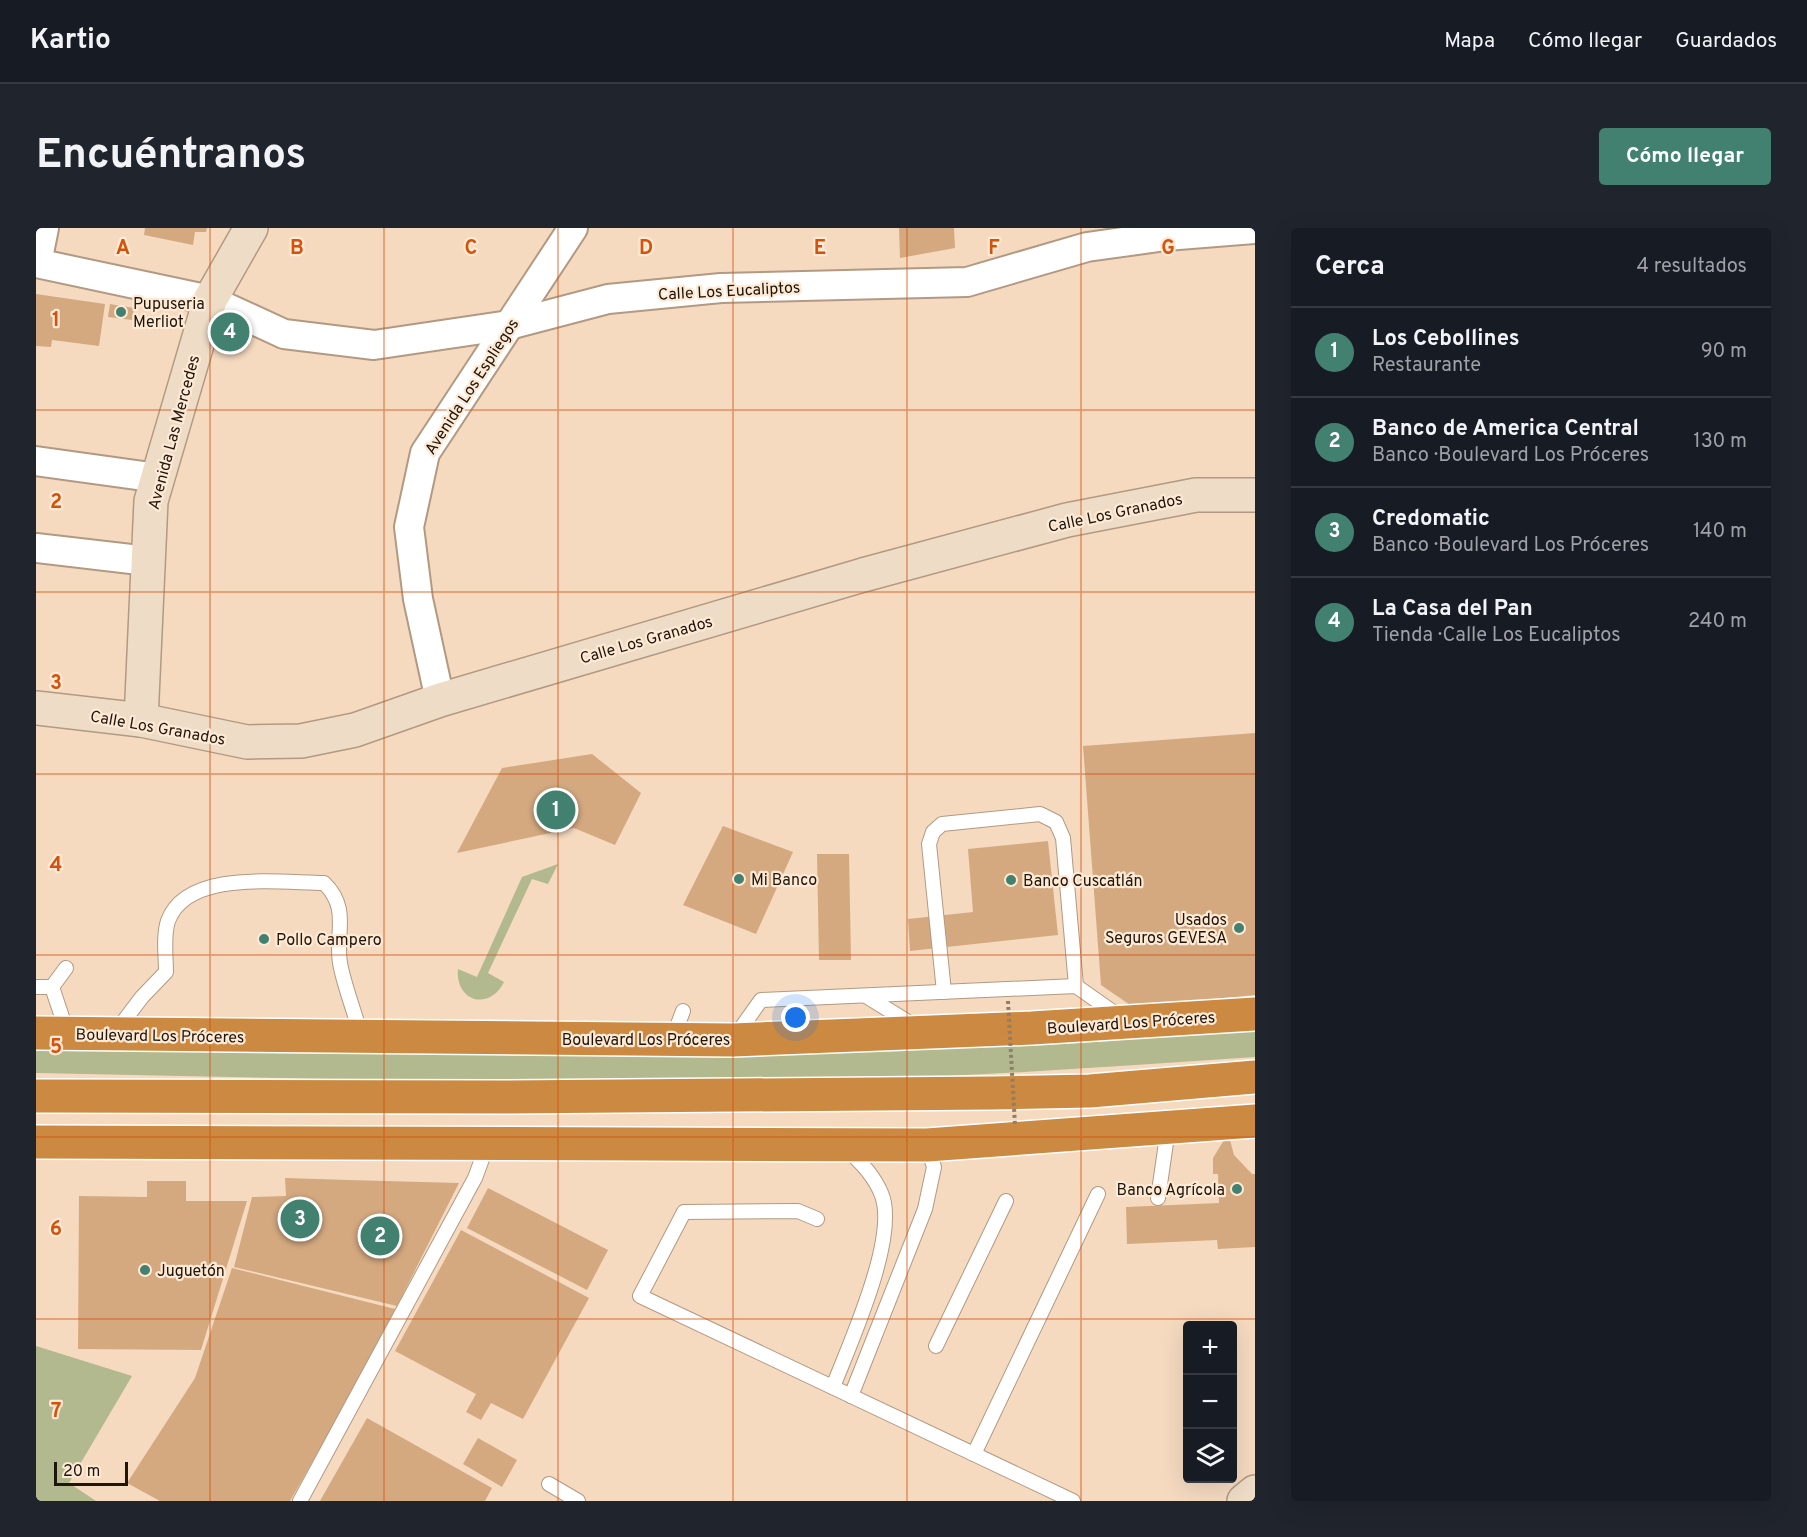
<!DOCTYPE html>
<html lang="es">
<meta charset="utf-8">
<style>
:root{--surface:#171b24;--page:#20242c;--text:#f1f3f6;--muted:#9ea1a6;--line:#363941;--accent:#42816f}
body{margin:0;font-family:Overpass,sans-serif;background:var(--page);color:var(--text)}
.controls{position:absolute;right:18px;bottom:18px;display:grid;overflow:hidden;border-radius:6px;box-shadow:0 6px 24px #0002}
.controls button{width:54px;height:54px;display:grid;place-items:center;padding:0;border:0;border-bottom:2px solid var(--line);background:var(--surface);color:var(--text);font:30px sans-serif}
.scale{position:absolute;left:18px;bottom:15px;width:74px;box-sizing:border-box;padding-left:6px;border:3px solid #1e150b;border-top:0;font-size:16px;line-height:21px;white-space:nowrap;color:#1e150b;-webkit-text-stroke:4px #fee9d4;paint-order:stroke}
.you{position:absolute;left:760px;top:790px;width:21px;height:21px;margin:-15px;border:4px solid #fff;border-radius:50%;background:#1a73e8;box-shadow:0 0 0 9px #1a73e833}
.badge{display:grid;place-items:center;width:39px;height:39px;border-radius:50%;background:var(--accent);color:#fff;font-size:20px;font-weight:700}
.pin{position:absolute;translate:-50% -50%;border:3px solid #fff;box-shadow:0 2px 6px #0006}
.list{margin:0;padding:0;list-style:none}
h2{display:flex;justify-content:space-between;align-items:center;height:78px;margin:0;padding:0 24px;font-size:26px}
h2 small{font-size:20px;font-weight:400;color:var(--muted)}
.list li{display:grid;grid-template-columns:39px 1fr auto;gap:18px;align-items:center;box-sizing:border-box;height:90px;padding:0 24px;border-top:2px solid var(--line)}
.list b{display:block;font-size:22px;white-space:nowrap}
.list p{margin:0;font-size:20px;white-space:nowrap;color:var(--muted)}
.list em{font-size:20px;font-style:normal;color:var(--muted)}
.icon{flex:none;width:33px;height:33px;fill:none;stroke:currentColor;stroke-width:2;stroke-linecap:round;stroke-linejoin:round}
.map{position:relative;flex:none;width:1219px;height:1273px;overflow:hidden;border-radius:6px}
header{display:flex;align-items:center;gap:36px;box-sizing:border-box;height:84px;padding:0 30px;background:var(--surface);border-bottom:2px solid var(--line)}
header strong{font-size:28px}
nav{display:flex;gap:33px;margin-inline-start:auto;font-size:21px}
.intro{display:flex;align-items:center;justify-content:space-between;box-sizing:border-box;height:144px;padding:0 36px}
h1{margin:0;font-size:42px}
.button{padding:15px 27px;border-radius:6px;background:var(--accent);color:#fff;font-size:21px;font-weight:700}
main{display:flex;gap:36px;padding:0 36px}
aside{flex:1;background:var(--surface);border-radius:6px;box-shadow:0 6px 24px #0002}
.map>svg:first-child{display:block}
.green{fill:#b2b98f}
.building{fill:#d4a980}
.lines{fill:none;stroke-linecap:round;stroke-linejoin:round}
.lane-casing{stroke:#b29981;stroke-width:16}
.street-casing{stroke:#b29981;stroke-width:32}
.secondary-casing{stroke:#b29981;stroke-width:36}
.highway-casing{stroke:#fff;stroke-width:36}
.lane{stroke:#fff;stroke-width:14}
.street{stroke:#fff;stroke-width:28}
.secondary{stroke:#efdcc6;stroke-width:33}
.highway{stroke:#cb8941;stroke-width:33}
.path-bridge{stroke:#907d6b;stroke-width:4;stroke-dasharray:3 3;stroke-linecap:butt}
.grid{fill:none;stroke:#d4520c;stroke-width:1.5;stroke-opacity:0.55}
.poi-dot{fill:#42816f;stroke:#fee9d4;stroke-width:2}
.labels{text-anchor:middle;stroke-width:4.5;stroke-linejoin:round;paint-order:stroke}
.street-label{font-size:16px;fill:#1e150b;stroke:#fee9d4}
.poi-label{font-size:16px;fill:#1e150b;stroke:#fee9d4;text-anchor:start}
.grid-label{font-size:20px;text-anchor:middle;font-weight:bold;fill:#d4520c;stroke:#fee9d4;stroke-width:4.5;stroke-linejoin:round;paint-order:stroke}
</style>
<header>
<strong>Kartio</strong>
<nav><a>Mapa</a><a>Cómo llegar</a><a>Guardados</a></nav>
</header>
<div class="intro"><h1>Encuéntranos</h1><a class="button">Cómo llegar</a></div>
<main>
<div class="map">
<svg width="1219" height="1273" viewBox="0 0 1219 1273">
<rect width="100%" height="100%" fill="#f5dac0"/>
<g class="green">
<path d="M522,636L512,656L496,651L452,745L468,754C453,784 419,773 422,741L441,749L486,649Z"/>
<path d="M1219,801V829C1064,839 909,851 754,853C503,857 251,850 0,845V817C335,827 670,830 1005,817C1076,814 1148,806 1219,801Z"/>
<path d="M0,1118L96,1148L33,1255L60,1273H0Z"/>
</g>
<g class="building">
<path d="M109,0H171L170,4H159L157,17L108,7Z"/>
<path d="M863,0H918L919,20L864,30Z"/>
<path d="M0,66L69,76L63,118L16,112L15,119L0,118Z"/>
<path d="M74,76L98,80L96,92L72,89Z"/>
<path d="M195,92L205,99L193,117L183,109Z"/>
<path d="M1219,505V767L1097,779L1065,757L1047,518Z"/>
<path d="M556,526L605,565L579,617L538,600L421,625L466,540Z"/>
<path d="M687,598L757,624L720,706L647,677Z"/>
<path d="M1012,613L1022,707L874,723L872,691L937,684L932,621Z"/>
<path d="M781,626H813L815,732H783Z"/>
<path d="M1188,912H1194L1198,927L1216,946H1219V1019L1182,1021L1181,1012L1091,1016L1090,979L1183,975L1182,946H1177V930Z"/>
<path d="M249,950L313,952L423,955L361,1078L198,1039L216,969L250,968Z"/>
<path d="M111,953H150V973H211L165,1122L42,1121L43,968L111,969Z"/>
<path d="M452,960L572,1022L551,1062L431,1000Z"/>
<path d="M425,1002L553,1070L487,1191L455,1175L445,1192L430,1184L440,1166L359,1123Z"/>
<path d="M196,1040L363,1082L254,1273H124L91,1255L159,1150Z"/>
<path d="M331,1190L456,1260L449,1273H284Z"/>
<path d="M442,1210L481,1232L466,1259L427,1236Z"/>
</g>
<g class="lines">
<defs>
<g id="lane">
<path d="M0,759H16L31,804"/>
<path d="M16,759L30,740"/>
<path d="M908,764L893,616L897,604L906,596L1004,586L1020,594L1027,610L1040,758"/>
<path d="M830,768L877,797"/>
<path d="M81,802L106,769L130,744C130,729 127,708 132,693C151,641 245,655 288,655C316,682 297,708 305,740C310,763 319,785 325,808"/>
<path d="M698,810L725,772L1040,758L1084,789"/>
<path d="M636,812L647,783"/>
<path d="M1122,970L1132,901"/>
<path d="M781,991L762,983L648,984L604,1068L1037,1273"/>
<path d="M900,1118L970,973"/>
<path d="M797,1159C813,1117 864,1007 845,965C838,948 825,934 811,922"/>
<path d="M815,1168L889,981L898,939L891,917"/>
<path d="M938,1226L1062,966"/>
<path d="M513,1256L542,1273"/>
<path d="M264,1273L439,950L452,915"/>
</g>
<g id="street">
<path d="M0,35L174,72L248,106L338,117L473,97L572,71L685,60L931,54L1051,19L1130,8L1219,1"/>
<path d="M1,35L8,0"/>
<path d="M0,233L122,250"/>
<path d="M0,320L112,333"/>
<path d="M404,472L382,371L373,299L389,225L537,0"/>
</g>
<g id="secondary">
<path d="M0,480L105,492L211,514L265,513L319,502L404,472L827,347L1031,292L1160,267H1219"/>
<path d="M105,492L115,273L174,72L215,0"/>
<path d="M1208,1273L1219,1264"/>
</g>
<g id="highway">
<path d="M0,805L697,812L996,800L1219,786"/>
<path d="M0,868L465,869L957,865L1054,863L1219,849"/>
<path d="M0,914L891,917L1219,893"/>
</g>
</defs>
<use href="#lane" class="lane-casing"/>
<use href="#street" class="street-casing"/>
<use href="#secondary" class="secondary-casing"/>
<use href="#highway" class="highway-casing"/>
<use href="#lane" class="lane"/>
<use href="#street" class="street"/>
<use href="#secondary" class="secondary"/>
<use href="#highway" class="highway"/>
<path class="path-bridge" d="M972,773L979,897"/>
</g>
<path class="grid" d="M174,0V1273M348,0V1273M522,0V1273M697,0V1273M871,0V1273M1045,0V1273M0,182H1219M0,364H1219M0,546H1219M0,727H1219M0,909H1219M0,1091H1219"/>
<g class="poi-dot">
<circle cx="85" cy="84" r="6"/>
<circle cx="703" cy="651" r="6"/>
<circle cx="975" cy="652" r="6"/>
<circle cx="1203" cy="700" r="6"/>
<circle cx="228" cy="711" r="6"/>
<circle cx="1201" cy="961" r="6"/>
<circle cx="109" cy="1042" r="6"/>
</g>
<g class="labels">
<g class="street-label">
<text transform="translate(693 62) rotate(-3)" y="6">Calle Los Eucaliptos</text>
<text transform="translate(435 158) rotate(-57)" y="6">Avenida Los Espliegos</text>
<text transform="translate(137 204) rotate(-75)" y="6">Avenida Las Mercedes</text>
<text transform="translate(1079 284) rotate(-12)" y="6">Calle Los Granados</text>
<text transform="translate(610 411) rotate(-16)" y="6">Calle Los Granados</text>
<text transform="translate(122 499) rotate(10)" y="6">Calle Los Granados</text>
<text transform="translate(1095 794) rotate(-4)" y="6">Boulevard Los Próceres</text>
<text transform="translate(124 807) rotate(1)" y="6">Boulevard Los Próceres</text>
<text x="610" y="817">Boulevard Los Próceres</text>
</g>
<g class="poi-label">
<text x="97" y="81">Pupuseria<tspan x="97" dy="18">Merliot</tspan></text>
<text x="715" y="657">Mi Banco</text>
<text x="987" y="658">Banco Cuscatlán</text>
<text x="1191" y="697" text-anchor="end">Usados<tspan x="1191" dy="18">Seguros GEVESA</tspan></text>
<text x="240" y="717">Pollo Campero</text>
<text x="1189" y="967" text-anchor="end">Banco Agrícola</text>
<text x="121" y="1048">Juguetón</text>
</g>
</g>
<g class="grid-label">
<text x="87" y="26">A</text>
<text x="261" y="26">B</text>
<text x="435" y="26">C</text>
<text x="610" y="26">D</text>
<text x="784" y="26">E</text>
<text x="958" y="26">F</text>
<text x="1132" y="26">G</text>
<text x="20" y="98">1</text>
<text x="20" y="280">2</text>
<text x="20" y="461">3</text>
<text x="20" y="643">4</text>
<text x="20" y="825">5</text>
<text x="20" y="1007">6</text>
<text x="20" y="1189">7</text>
</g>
</svg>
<div class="controls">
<button>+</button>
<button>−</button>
<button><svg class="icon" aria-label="layers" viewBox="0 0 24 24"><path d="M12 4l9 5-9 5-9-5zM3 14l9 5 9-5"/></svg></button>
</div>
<div class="scale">20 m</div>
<div class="you"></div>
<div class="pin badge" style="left:520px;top:582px">1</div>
<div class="pin badge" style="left:344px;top:1008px">2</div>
<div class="pin badge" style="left:264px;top:991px">3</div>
<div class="pin badge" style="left:194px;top:104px">4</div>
</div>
<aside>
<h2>Cerca<small>4 resultados</small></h2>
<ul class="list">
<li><span class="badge">1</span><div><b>Los Cebollines</b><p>Restaurante</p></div><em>90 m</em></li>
<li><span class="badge">2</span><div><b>Banco de America Central</b><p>Banco · Boulevard Los Próceres</p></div><em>130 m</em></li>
<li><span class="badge">3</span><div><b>Credomatic</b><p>Banco · Boulevard Los Próceres</p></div><em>140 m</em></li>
<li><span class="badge">4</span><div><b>La Casa del Pan</b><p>Tienda · Calle Los Eucaliptos</p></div><em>240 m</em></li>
</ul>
</aside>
</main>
